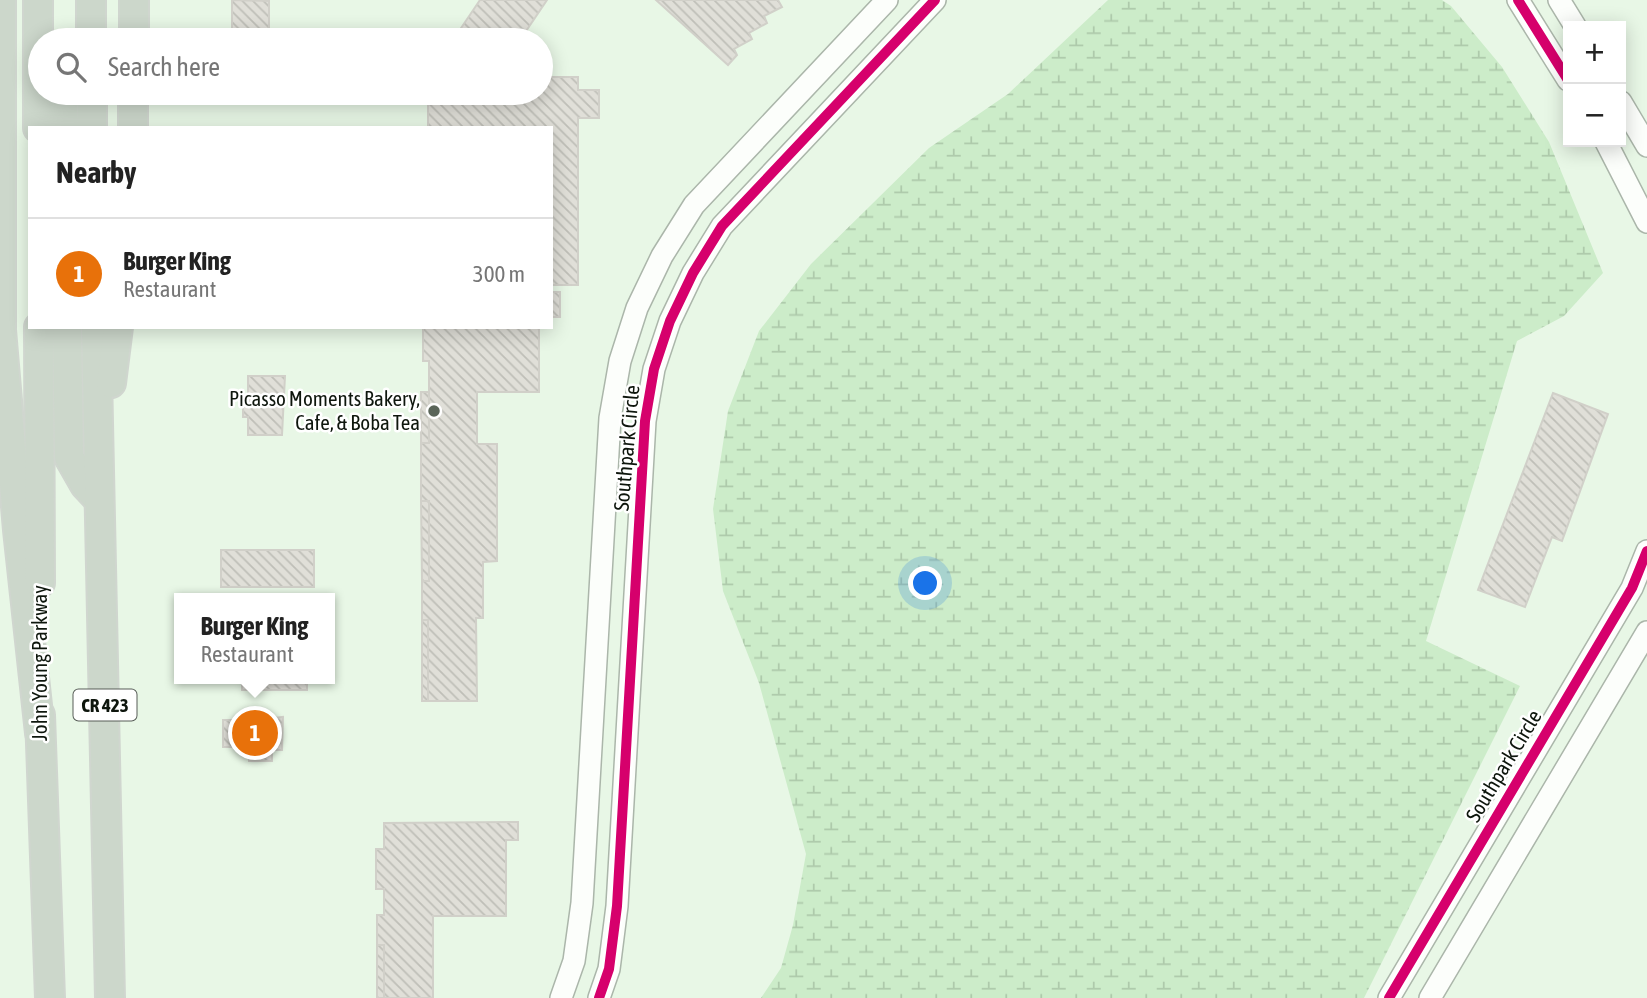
<!DOCTYPE html>
<meta charset="utf-8">
<style>
:root{--surface:#fff;--page:#f2f2f2;--text:#222;--muted:#767676;--line:#e0e0e0;--accent:#7c3aed}
body{margin:0;font-family:"Asap Condensed",sans-serif;background:var(--page);color:var(--text)}
.controls{position:absolute;right:21px;top:21px;display:grid;overflow:hidden;border-radius:0px;box-shadow:0 4px 18px #0003}
.controls button{width:63px;height:63px;display:grid;place-items:center;padding:0;border:0;border-bottom:2px solid var(--line);background:var(--surface);color:var(--text);font:35px sans-serif}
.you{position:absolute;left:926px;top:584px;width:24px;height:24px;margin:-18px;border:5px solid #fff;border-radius:50%;background:#1a73e8;box-shadow:0 0 0 10px #1a73e833}
.badge{display:grid;place-items:center;width:46px;height:46px;border-radius:50%;background:var(--accent);color:#fff;font-size:23px;font-weight:700}
.pin{position:absolute;translate:-50% -50%;border:4px solid #fff;box-shadow:0 2px 7px #0006}
.popup{position:absolute;left:174px;top:593px;width:161px;height:91px;box-sizing:border-box;display:grid;place-content:center;border-radius:0px;background:var(--surface);filter:drop-shadow(0 2px 5px #0005);font-size:23px;white-space:nowrap;color:var(--muted)}
.popup b{font-size:26px;color:var(--text)}
.popup::after{content:'';position:absolute;left:50%;top:100%;margin-left:-14px;border:14px solid transparent;border-top-color:var(--surface)}
.list{margin:0;padding:0;list-style:none}
h2{display:flex;justify-content:space-between;align-items:center;height:91px;margin:0;padding:0 28px;font-size:30px}
h2 small{font-size:23px;font-weight:400;color:var(--muted)}
.list li{display:grid;grid-template-columns:46px 1fr auto;gap:21px;align-items:center;box-sizing:border-box;height:112px;padding:0 28px;border-top:2px solid var(--line)}
.list b{display:block;font-size:26px;white-space:nowrap}
.list p{margin:0;font-size:23px;white-space:nowrap;color:var(--muted)}
.list em{font-size:23px;font-style:normal;color:var(--muted)}
.icon{flex:none;width:38px;height:38px;fill:none;stroke:currentColor;stroke-width:2;stroke-linecap:round;stroke-linejoin:round}
.map{position:relative;flex:none;width:1647px;height:998px;overflow:hidden}
.search{position:absolute;background:var(--surface);box-shadow:0 4px 18px #0003;left:28px;top:28px;width:525px;height:77px;display:flex;align-items:center;gap:18px;box-sizing:border-box;padding:0 24px;border-radius:38px;color:var(--muted);font-size:26px}
.panel{position:absolute;background:var(--surface);box-shadow:0 4px 18px #0003;left:28px;top:126px;width:525px;height:203px;border-radius:0px}
.map>svg:first-child{display:block}
.wetland{fill:url(#wetland-marsh)}
.building{fill:url(#building-back-hatch);stroke:#d1d0c9;stroke-width:2}
.lines{fill:none;stroke-linecap:round;stroke-linejoin:round}
.secondary-casing{stroke:#abb6aa;stroke-width:24}
.highway-casing{stroke:#d0d6cf;stroke-width:32}
.secondary{stroke:#fcfefb;stroke-width:21}
.highway{stroke:#ccd7cb;stroke-width:28}
.cycleway-casing{stroke:#fff;stroke-width:15}
.cycleway{stroke:#d6006c;stroke-width:10}
.poi-dot{fill:#5a6559;stroke:#fff;stroke-width:2.5}
.labels{text-anchor:middle;stroke-width:5;stroke-linejoin:round;paint-order:stroke}
.shield{fill:#fff;stroke:#565c56;stroke-width:2}
.shield-label{font-size:19px;font-weight:bold;fill:#0e160d}
.poi-label{font-size:21px;fill:#0e160d;stroke:#fff;text-anchor:end}
.street-label{font-size:21px;fill:#0e160d;stroke:#fff}
</style>
<div class="map">
<svg width="1647" height="998" viewBox="0 0 1647 998">
<defs>
<pattern id="wetland-marsh" width="20" height="14" patternUnits="userSpaceOnUse" patternTransform="scale(1.75)"><rect width="20" height="14" fill="#ccecc9"/><path d="M1 5h8M5 5V1M11 12h8M15 12V8" fill="none" stroke="#aecaab"/></pattern>
<pattern id="building-back-hatch" width="6" height="6" patternUnits="userSpaceOnUse" patternTransform="scale(1.75)"><rect width="6" height="6" fill="#e0dfd8"/><path d="M-1 5l2 2M0 0l6 6M5-1l2 2" fill="none" stroke="#bfbfb8"/></pattern>
</defs>
<rect width="100%" height="100%" fill="#e8f7e6"/>
<path class="wetland" d="M1108,0H1442L1451,6L1502,67L1549,142L1603,273L1564,316L1517,341L1426,641L1520,686L1364,998H761L781,968L793,925L806,854L759,683L723,591L713,509L728,411L759,331L811,264L929,148L1008,94Z"/>
<g class="building">
<path d="M232,0L269,1V39L232,40Z"/>
<path d="M480,0H547L520,40H453Z"/>
<path d="M656,0H778L782,7L764,16L767,23L749,33L752,39L734,49L737,55L728,65Z"/>
<path d="M541,77H578V90H599V118H578V285H551V128H428V93H541Z"/>
<rect x="551" y="292" width="9" height="25"/>
<path d="M423,327H539V392H477V444H497V561L483,562V618H476L477,701H428V620H422V581H429V501H421V443H429V361H423Z"/>
<path d="M248,376H285L282,435H248V417H243V405H248Z"/>
<rect x="421" y="392" width="8" height="51"/>
<path d="M1553,393L1608,414L1562,541L1552,537L1525,607L1478,590Z"/>
<path d="M421,501H429V581H422Z"/>
<rect x="221" y="550" width="93" height="37"/>
<rect x="422" y="620" width="6" height="81"/>
<rect x="242" y="679" width="65" height="11"/>
<path d="M238,717H257V720L283,717L282,750H272V761H249V747H223V720H238Z"/>
<path d="M518,822V840H506V916H433V998H384V945H377V915H384V889H376V849H384V823Z"/>
<rect x="377" y="945" width="7" height="53"/>
</g>
<g class="lines">
<defs>
<g id="secondary">
<path d="M1518,0L1568,80"/>
<path d="M1559,0L1575,26"/>
<path d="M1621,102L1647,146"/>
<path d="M1606,142L1647,222"/>
<path d="M561,998L574,961L582,903L610,418L620,361L637,308L662,256L694,205L887,0"/>
<path d="M599,998L609,969L617,906L645,421L654,369L670,321L693,273L722,226L935,0"/>
<path d="M1389,998L1632,588L1647,551"/>
<path d="M1430,998L1647,632"/>
</g>
<g id="highway">
<path d="M1,0V330L18,530L40,733"/>
<path d="M38,0V128"/>
<path d="M91,0V40"/>
<path d="M134,40V0"/>
<path d="M63,93L64,128"/>
<path d="M92,93V128"/>
<path d="M133,128V93"/>
<path d="M39,327L40,583"/>
<path d="M67,327L69,457L85,485L99,500"/>
<path d="M96,327L110,998"/>
<path d="M111,383L118,327"/>
<path d="M40,715L50,998"/>
</g>
</defs>
<use href="#secondary" class="secondary-casing"/>
<use href="#highway" class="highway-casing"/>
<use href="#secondary" class="secondary"/>
<use href="#highway" class="highway"/>
<defs>
<g id="cycleway">
<path d="M1518,0L1568,80"/>
<path d="M599,998L609,969L617,906L645,421L654,369L670,321L693,273L722,226L935,0"/>
<path d="M1389,998L1632,588L1647,551"/>
</g>
</defs>
<use href="#cycleway" class="cycleway-casing"/>
<use href="#cycleway" class="cycleway"/>
</g>
<circle class="poi-dot" cx="434" cy="411" r="7"/>
<g class="labels">
<rect class="shield" x="73.5" y="689.5" width="63" height="31" rx="5"/>
<g class="shield-label">
<text x="105" y="712">CR 423</text>
</g>
<g class="poi-label">
<text x="420" y="406">Picasso Moments Bakery,<tspan x="420" dy="24">Cafe, &amp; Boba Tea</tspan></text>
</g>
<g class="street-label">
<text transform="translate(627 448) rotate(-85)" y="7">Southpark Circle</text>
<text transform="translate(40 663) rotate(-90)" y="7">John Young Parkway</text>
<text transform="translate(1504 766) rotate(-59)" y="7">Southpark Circle</text>
</g>
</g>
</svg>
<div class="controls">
<button>+</button>
<button>−</button>
</div>
<div class="you"></div>
<div class="pin badge" style="left:255px;top:733px;background:#e8710a">1</div>
<div class="popup"><b>Burger King</b>Restaurant</div>
<div class="search"><svg class="icon" aria-label="search" viewBox="0 0 24 24"><circle cx="10" cy="10" r="6"/><path d="M15 15l6 6"/></svg>Search here</div>
<section class="panel">
<h2>Nearby<small></small></h2>
<ul class="list">
<li><span class="badge" style="background:#e8710a">1</span><div><b>Burger King</b><p>Restaurant</p></div><em>300 m</em></li>
</ul>
</section>
</div>
